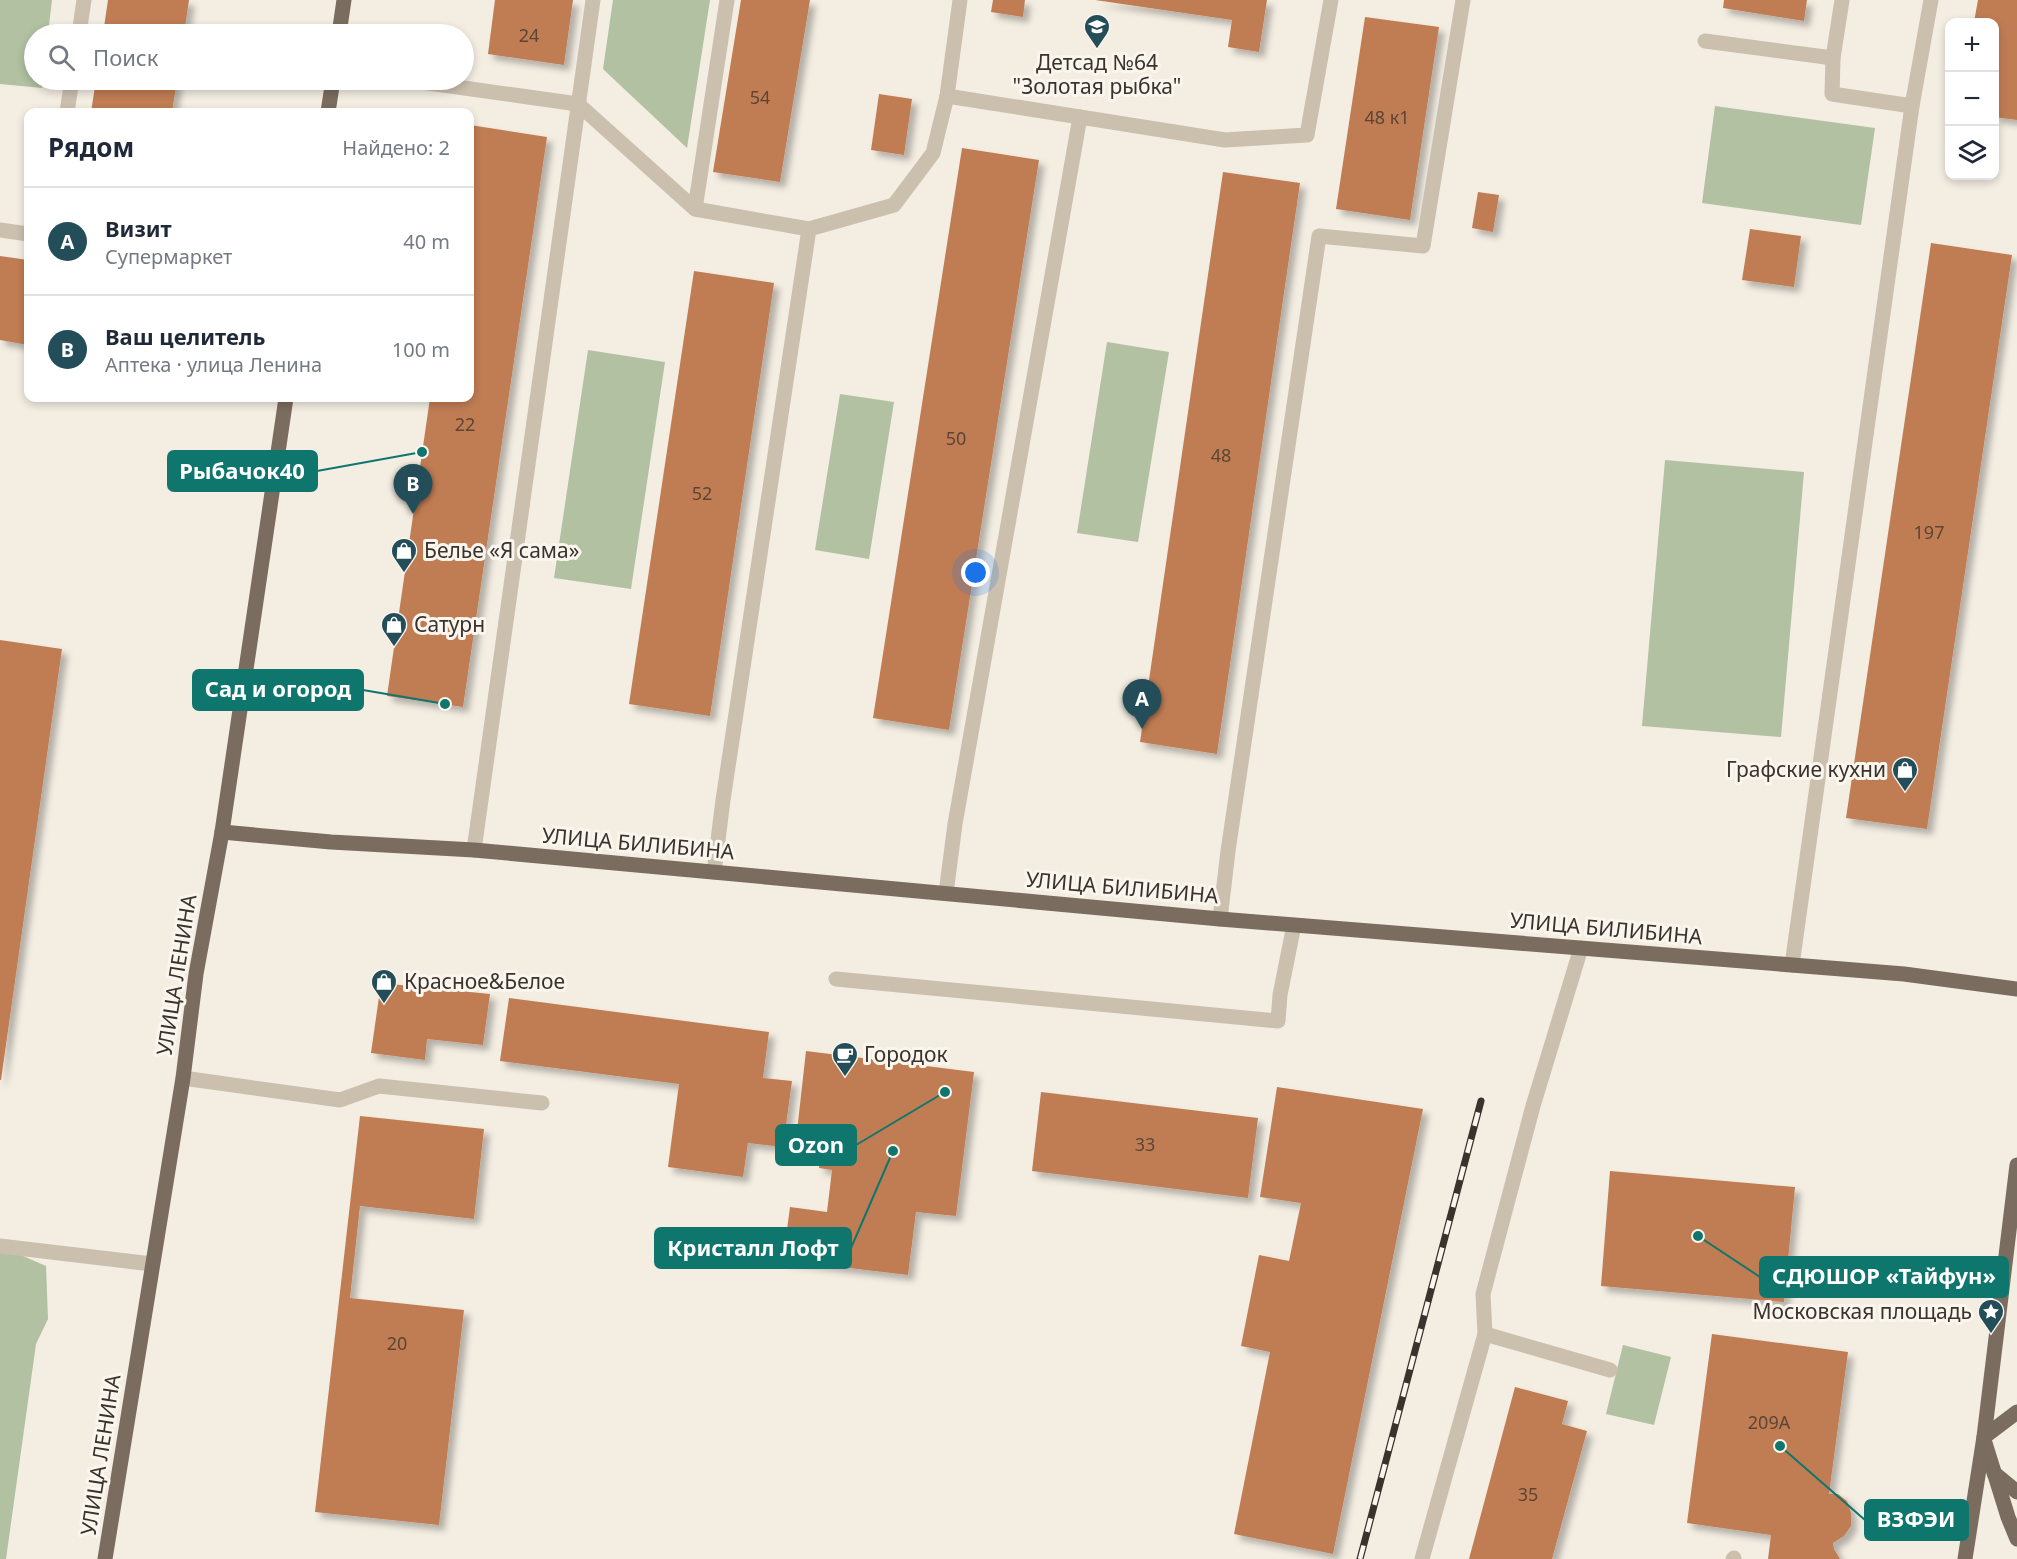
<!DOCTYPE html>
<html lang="ru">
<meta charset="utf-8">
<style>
:root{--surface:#fff;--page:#f6f6f7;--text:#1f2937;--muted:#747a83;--line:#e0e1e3;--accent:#234e59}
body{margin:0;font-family:"Noto Sans",sans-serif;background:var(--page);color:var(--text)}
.controls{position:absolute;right:18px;top:18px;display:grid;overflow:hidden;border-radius:12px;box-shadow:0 3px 9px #0003}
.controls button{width:54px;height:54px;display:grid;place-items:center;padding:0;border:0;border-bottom:2px solid var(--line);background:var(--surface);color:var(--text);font:30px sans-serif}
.you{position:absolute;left:976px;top:573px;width:21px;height:21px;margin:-15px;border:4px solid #fff;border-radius:50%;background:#1a73e8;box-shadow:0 0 0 9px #1a73e833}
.badge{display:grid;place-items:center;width:39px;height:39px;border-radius:50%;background:var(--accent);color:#fff;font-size:20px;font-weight:700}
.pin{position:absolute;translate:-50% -50px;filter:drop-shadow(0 2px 3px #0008)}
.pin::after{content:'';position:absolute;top:32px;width:21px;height:18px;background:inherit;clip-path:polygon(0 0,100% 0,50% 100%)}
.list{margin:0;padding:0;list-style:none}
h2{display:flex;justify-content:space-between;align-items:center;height:78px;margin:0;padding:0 24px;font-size:26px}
h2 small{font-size:20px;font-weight:400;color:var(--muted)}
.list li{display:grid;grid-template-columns:39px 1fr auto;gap:18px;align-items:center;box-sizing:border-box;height:108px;padding:0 24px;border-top:2px solid var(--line)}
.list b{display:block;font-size:22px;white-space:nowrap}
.list p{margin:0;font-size:20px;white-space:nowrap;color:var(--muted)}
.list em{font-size:20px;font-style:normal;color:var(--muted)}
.icon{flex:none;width:33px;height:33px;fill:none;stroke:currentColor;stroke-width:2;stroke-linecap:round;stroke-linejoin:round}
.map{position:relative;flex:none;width:2017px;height:1559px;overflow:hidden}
.search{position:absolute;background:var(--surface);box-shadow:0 3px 9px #0003;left:24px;top:24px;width:450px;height:66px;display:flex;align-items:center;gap:15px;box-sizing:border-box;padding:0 21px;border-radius:33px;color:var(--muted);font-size:22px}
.panel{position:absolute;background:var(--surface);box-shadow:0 3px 9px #0003;left:24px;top:108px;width:450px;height:294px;border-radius:12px}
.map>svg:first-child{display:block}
.green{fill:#b2c1a2}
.building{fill:#c07d53;filter:url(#shadow)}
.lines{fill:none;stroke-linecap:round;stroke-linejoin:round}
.minor{stroke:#cbbfae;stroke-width:15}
.major{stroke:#7a6c5e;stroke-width:15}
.rail-casing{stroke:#3a322c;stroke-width:7}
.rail{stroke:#faf6ee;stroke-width:4.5;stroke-dasharray:14;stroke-linecap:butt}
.labels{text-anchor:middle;stroke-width:6;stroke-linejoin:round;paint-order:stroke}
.number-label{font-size:18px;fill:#5c4536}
.poi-label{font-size:21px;fill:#3a322c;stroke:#faf6ee;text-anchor:start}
.street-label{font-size:21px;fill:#3a322c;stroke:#faf6ee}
.leader{fill:none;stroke:#0f766e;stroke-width:2}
.callout-dot{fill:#0f766e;stroke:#faf6ee;stroke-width:2}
.callout{fill:#0f766e;stroke:#0f766e;stroke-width:2}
.callout-label{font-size:22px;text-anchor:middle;font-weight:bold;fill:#fff}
</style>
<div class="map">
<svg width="2017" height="1559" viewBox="0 0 2017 1559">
<defs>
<filter id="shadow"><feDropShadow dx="5.5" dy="5.5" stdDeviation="3" flood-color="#0004"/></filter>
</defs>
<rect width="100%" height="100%" fill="#f3ede2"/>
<g class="green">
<path d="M0,0H52L48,34H34V80H43L42,88L0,84Z"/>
<path d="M613,0H710L687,148L603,69Z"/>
<path d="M1715,106L1875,128L1861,225L1702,203Z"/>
<path d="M1107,342L1169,352L1138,542L1077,533Z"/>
<path d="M588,350L665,362L631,589L554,578Z"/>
<path d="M840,394L894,402L869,559L815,550Z"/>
<path d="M1665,460L1804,472L1781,737L1642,726Z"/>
<path d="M0,1246L46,1266L48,1319L36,1344L6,1559H0Z"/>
<path d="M1623,1345L1671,1357L1654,1425L1606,1414Z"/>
</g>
<g class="building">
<path d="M108,0H189L184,34H103Z"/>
<path d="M495,0H573L564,65L488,54Z"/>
<path d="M741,0H810L780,182L713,172Z"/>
<path d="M993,0H1025L1023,17L991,12Z"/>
<path d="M1095,0H1267L1259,52L1228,47L1232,20Z"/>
<path d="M1724,0H1807L1804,21L1723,8Z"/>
<path d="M1978,0H2017V120L1994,117V22H1974Z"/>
<path d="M1365,17L1439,27L1410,220L1336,209Z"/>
<path d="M96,80H177L172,112H91Z"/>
<path d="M879,94L912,99L904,155L871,150Z"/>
<path d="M470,125L547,137L463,707L387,696L430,398H470Z"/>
<path d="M962,148L1039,160L949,730L873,718Z"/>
<path d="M1223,172L1300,183L1217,754L1140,742Z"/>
<path d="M1478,192L1499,195L1493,232L1472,228Z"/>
<path d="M1750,229L1801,236L1794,287L1742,280Z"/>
<path d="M1931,243L2012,255L1927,829L1846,818Z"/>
<path d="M0,256L28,260V345L0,340Z"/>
<path d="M694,271L774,283L710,716L629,704Z"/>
<path d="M0,640L62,649L1,1080H0Z"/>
<path d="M381,983L490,994L483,1045L427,1039L425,1060L371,1053Z"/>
<path d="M509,998L769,1032L763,1078L792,1081L783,1147L748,1143L743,1177L668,1167L679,1084L500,1061Z"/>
<path d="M806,1051L974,1072L956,1216L916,1212L908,1275L783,1260L790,1207L827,1212L832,1170L819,1168L823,1135L797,1131Z"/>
<path d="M1277,1087L1423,1109L1333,1554L1234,1534L1270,1352L1241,1346L1259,1255L1289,1261L1301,1203L1260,1197Z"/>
<path d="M1041,1092L1258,1118L1248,1198L1032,1171Z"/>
<path d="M360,1116L484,1129L474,1219L360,1206L350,1298L464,1310L439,1525L315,1512Z"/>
<path d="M1610,1171L1795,1187L1784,1302L1601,1286Z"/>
<path d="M1712,1334L1848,1352L1829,1494H1838L1847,1501L1851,1513V1526L1844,1536L1833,1543L1834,1549L1840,1559H1768L1771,1535L1687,1523Z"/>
<path d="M1515,1387L1568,1401L1562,1424L1587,1431L1552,1559H1469Z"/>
</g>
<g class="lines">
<g class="minor">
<path d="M79,34L84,0"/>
<path d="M1705,41L1833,58L1842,0"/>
<path d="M1833,58L1832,94L1912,106"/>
<path d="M407,80L578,104L695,209L727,0"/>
<path d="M947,96L1225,140L1307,135L1331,0"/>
<path d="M67,112L72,80"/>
<path d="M695,209L809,229L723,800L714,872"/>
<path d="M809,229L894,205L933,153L947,96L960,0"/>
<path d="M0,230L28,234"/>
<path d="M474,850L593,0"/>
<path d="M946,893L955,824L1080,117"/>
<path d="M1220,919L1228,851L1319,236L1423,246L1463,0"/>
<path d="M1792,965L1912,106L1931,0"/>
<path d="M836,979L1278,1021L1280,995L1294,925"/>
<path d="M183,1078L340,1100L379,1086L542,1103"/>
<path d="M0,1246L152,1264"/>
<path d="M1485,1334L1610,1370"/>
<path d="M1422,1559L1485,1334L1483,1294L1533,1106L1581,948"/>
<path d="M1733,1559L1734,1558"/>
</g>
<g class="major">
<path d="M339,34L344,0"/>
<path d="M328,112L333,80"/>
<path d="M222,832L331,842L474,850L1220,919L1904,974L2017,989"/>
<path d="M1984,1437L2017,1412"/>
<path d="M1985,1443L2008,1517L2017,1539"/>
<path d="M1994,1473L2017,1492"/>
<path d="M105,1559L183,1078L196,974L222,832L286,398"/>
<path d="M1965,1559L1984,1437L2017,1165"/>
</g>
<defs>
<path id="rail" d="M1360,1559L1481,1101"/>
</defs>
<use href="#rail" class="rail-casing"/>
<use href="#rail" class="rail"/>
</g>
<defs>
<symbol id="school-pin" viewBox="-11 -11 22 30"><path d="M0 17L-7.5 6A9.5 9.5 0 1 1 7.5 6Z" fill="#234e59" stroke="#faf6ee"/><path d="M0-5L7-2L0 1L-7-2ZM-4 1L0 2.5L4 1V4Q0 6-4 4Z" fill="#fff"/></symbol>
<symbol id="shop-pin" viewBox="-11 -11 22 30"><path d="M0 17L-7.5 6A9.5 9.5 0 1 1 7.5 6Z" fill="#234e59" stroke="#faf6ee"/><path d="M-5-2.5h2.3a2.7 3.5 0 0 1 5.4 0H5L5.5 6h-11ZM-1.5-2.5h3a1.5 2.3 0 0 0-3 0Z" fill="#fff"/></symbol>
<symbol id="cafe-pin" viewBox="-11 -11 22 30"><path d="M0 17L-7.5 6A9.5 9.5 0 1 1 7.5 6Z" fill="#234e59" stroke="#faf6ee"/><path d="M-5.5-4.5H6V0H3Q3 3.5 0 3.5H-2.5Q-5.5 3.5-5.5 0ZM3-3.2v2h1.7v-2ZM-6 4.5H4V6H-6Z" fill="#fff"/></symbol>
<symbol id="sight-pin" viewBox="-11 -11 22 30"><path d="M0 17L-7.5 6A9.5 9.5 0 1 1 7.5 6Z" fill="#234e59" stroke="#faf6ee"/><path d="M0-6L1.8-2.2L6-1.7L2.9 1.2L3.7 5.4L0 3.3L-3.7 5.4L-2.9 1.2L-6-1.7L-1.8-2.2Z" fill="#fff"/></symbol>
</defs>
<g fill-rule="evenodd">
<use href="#school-pin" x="1082" y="12" width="30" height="40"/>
<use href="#shop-pin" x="389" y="536" width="30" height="40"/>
<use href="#shop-pin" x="379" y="610" width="30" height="40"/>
<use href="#shop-pin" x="1890" y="755" width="30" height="40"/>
<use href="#shop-pin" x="369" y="967" width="30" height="40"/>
<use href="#cafe-pin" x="830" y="1040" width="30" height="40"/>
<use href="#sight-pin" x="1976" y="1297" width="30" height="40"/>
</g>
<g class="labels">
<g class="number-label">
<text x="529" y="42">24</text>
<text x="760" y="104">54</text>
<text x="1387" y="124">48 к1</text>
<text x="465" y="431">22</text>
<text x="956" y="445">50</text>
<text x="1221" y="462">48</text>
<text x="702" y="500">52</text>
<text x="1929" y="539">197</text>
<text x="1145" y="1151">33</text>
<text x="397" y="1350">20</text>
<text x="1769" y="1429">209А</text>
<text x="1528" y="1501">35</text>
</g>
<g class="poi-label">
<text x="1097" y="70" text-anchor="middle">Детсад №64<tspan x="1097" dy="24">"Золотая рыбка"</tspan></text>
<text x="424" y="558">Белье «Я сама»</text>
<text x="414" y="632">Сатурн</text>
<text x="1886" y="777" text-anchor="end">Графские кухни</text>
<text x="404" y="989">Красное&amp;Белое</text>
<text x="864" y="1062">Городок</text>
<text x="1972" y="1319" text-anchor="end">Московская площадь</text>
</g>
<g class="street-label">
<text transform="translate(638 844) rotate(5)" y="7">УЛИЦА БИЛИБИНА</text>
<text transform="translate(1122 888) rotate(5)" y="7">УЛИЦА БИЛИБИНА</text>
<text transform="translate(1606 929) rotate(5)" y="7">УЛИЦА БИЛИБИНА</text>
<text transform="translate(177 975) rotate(-81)" y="7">УЛИЦА ЛЕНИНА</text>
<text transform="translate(101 1455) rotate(-81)" y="7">УЛИЦА ЛЕНИНА</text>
</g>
</g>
<path class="leader" d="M422 452L317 471M445 704L363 690M945 1092L856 1145M893 1151L851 1248M1698 1236L1760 1277M1780 1446L1865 1520"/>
<g class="callout-dot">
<circle cx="422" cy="452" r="6"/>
<circle cx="445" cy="704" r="6"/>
<circle cx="945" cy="1092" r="6"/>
<circle cx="893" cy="1151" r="6"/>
<circle cx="1698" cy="1236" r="6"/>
<circle cx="1780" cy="1446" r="6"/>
</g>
<g class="callout">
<rect x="168" y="451" width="149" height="40" rx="6"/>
<rect x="193" y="670" width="170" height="40" rx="6"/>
<rect x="776" y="1125" width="80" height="40" rx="6"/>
<rect x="655" y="1228" width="196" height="40" rx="6"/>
<rect x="1760" y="1257" width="248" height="40" rx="6"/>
<rect x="1865" y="1500" width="103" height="40" rx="6"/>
</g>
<g class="callout-label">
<text x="242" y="479">Рыбачок40</text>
<text x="278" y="697">Сад и огород</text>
<text x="816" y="1153">Ozon</text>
<text x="753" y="1256">Кристалл Лофт</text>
<text x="1884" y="1284">СДЮШОР «Тайфун»</text>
<text x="1916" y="1527">ВЗФЭИ</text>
</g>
</svg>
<div class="controls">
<button>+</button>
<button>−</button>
<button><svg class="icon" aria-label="layers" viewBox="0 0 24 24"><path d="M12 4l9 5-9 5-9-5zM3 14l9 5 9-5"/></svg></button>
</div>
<div class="you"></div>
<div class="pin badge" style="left:1142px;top:729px">A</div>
<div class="pin badge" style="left:413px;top:514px">B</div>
<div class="search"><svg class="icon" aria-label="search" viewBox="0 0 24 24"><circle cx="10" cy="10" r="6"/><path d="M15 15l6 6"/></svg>Поиск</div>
<section class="panel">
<h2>Рядом<small>Найдено: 2</small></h2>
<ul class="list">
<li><span class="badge">A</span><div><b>Визит</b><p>Супермаркет</p></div><em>40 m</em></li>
<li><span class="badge">B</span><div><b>Ваш целитель</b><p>Аптека · улица Ленина</p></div><em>100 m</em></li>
</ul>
</section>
</div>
